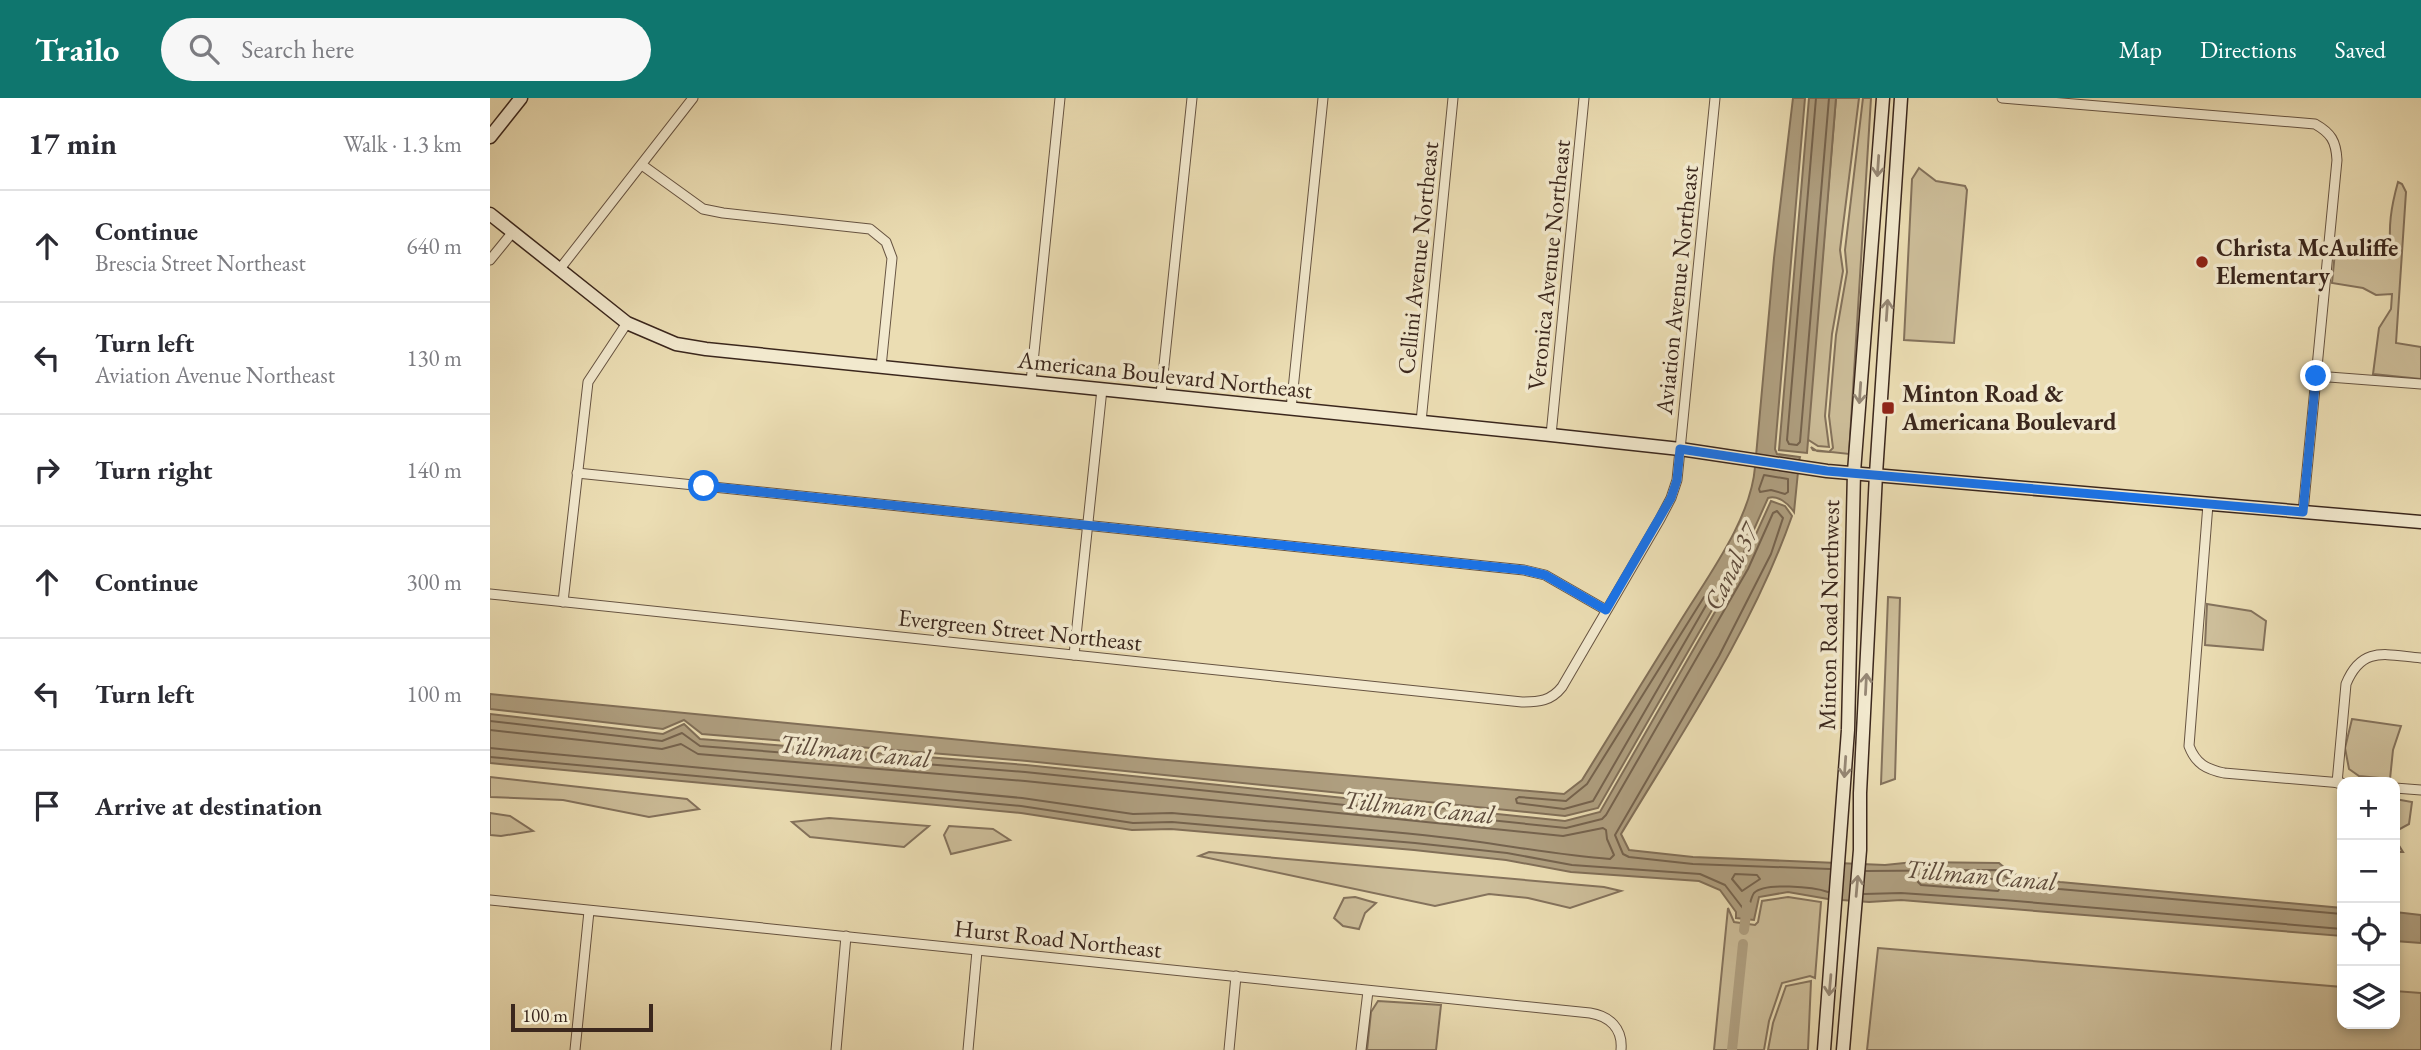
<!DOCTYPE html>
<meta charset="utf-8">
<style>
:root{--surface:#fff;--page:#f7f7f7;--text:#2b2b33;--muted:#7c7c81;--line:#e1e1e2;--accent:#0f766e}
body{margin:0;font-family:"EB Garamond",serif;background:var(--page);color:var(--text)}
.controls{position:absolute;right:21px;bottom:21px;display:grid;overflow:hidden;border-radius:14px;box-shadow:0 4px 10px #0003}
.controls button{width:63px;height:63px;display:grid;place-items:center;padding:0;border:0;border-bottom:2px solid var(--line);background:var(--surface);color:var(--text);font:35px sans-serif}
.scale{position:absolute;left:21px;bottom:18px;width:142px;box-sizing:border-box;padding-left:7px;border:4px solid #3b271d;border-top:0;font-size:19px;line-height:24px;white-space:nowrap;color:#3b271d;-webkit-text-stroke:5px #f2e9ce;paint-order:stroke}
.stop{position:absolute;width:21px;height:21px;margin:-16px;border:5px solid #1a73e8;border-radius:50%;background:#fff}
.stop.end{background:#1a73e8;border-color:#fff;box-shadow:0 2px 7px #0008}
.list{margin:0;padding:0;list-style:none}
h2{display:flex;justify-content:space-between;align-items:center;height:91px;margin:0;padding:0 28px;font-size:30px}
h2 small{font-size:23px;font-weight:400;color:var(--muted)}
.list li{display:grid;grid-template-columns:46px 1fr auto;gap:21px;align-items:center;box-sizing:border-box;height:112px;padding:0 28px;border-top:2px solid var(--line)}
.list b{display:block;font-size:26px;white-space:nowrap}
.list p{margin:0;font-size:23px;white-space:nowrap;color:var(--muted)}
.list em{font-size:23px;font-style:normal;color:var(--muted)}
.icon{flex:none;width:38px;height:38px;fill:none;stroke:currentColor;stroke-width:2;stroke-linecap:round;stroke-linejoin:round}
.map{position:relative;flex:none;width:1931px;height:952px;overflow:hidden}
header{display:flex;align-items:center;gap:42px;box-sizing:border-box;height:98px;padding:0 35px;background:var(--accent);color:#fff}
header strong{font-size:33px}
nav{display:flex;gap:38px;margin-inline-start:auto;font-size:24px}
.search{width:490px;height:63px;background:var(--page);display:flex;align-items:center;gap:18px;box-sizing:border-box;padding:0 24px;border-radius:38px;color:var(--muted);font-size:26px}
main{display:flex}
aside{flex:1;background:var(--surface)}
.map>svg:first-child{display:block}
.green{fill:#cdbe9a;stroke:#84725c;stroke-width:2}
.water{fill:#af9f80;stroke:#816f58;stroke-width:2}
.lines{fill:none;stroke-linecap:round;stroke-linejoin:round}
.shore{stroke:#75634e;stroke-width:2}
.canal{stroke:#af9f80;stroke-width:10}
.street-casing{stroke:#675442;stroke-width:11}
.secondary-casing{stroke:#3b271d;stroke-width:15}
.street{stroke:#f2e9ce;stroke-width:9}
.secondary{stroke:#f2e9ce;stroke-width:12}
.oneway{stroke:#968876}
.route{stroke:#1a73e8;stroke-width:9}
.poi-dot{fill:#8f2418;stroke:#f2e9ce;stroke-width:2.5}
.labels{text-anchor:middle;stroke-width:7;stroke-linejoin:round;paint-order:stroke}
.poi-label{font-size:24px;font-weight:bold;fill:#3b271d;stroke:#f2e9ce;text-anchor:start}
.street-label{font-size:24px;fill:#3b271d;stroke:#f2e9ce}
.water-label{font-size:26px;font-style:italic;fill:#5e4b3b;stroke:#f2e9ce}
</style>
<header>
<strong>Trailo</strong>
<div class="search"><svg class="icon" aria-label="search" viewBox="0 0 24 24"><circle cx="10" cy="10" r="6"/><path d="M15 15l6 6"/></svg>Search here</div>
<nav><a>Map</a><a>Directions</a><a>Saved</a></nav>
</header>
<main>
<aside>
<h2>17 min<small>Walk · 1.3 km</small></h2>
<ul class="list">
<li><svg class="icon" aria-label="ahead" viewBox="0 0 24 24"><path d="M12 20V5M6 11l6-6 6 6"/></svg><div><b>Continue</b><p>Brescia Street Northeast</p></div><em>640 m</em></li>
<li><svg class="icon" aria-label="left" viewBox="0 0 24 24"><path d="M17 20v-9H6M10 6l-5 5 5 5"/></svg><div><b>Turn left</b><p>Aviation Avenue Northeast</p></div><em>130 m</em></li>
<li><svg class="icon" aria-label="right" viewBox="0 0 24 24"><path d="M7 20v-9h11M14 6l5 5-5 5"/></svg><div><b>Turn right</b></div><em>140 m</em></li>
<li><svg class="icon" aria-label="ahead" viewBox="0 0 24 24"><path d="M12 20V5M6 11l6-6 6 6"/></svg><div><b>Continue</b></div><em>300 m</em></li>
<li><svg class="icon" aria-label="left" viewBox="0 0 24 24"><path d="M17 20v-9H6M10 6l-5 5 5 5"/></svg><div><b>Turn left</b></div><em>100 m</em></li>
<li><svg class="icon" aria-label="arrive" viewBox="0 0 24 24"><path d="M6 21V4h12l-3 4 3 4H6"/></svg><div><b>Arrive at destination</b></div></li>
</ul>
</aside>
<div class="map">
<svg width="1931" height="952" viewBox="0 0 1931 952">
<rect width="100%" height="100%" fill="#ebddb3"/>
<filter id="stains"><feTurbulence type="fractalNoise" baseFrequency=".00286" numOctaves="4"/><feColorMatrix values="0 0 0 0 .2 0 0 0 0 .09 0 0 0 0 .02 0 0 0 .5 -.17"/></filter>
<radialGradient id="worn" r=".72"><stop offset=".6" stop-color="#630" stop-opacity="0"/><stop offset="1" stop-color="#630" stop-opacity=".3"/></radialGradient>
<g class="green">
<path d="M1346,0H1369L1350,152L1353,173L1342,236L1335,318L1339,349L1328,348L1317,341Z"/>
<path d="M1373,0H1381L1359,356L1323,352L1321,349L1327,353L1339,354L1343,350L1339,318L1346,237L1357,174L1355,152Z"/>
<path d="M1429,70L1446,83L1475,88L1477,92L1464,245L1414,242L1422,81Z"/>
<path d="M1908,84L1912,86L1916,94L1906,245L1931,249V281L1883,276L1889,230L1901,211L1902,196L1886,197L1873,190L1842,185L1845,154L1855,150L1901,154C1898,129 1901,109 1908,84Z"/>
<path d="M1398,499L1410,500L1405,681L1391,686Z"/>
<path d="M1717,506L1761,513L1776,523L1773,552L1715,547Z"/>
<path d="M1862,621L1911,628L1903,652L1900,681L1869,678L1859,671L1855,650Z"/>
<path d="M0,679L197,701L209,711L159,719L73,702L0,699Z"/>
<path d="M1905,701L1922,704L1919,726L1906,733L1908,746L1913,754H1905Z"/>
<path d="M0,715L20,718L43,733L11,738L0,737Z"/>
<path d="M339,720L439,728L414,749L320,739L302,724Z"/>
<path d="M459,728L503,731L520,742L461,756L454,737Z"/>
<path d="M719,754L1114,789L1131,793L1080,810L1038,800L999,796L945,808L709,758Z"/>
<path d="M865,799L886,805L875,815L869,831L853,828L844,820L854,800Z"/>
<path d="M1298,799L1331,804L1325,880L1320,878L1292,885L1279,923L1274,952H1224L1238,810L1244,824L1265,827L1268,824L1272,803Z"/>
<path d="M1388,850L1852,889V926H1905V893L1931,895V952H1377Z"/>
<path d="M1321,883L1318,952H1278L1283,925L1296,888Z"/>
<path d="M888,903L951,907L946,952H877L881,914Z"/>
</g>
<g class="water">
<path d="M1303,0H1315L1285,351L1287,356L1310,359L1309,363L1266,358L1284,160Z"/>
<path d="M1319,0H1346L1317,355L1289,352Z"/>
<path d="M1265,369L1308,374L1304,414C1298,405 1288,397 1278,400L1249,465L1108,710L1075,718L537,663L212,636L194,622L173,631L0,611V596L666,661L1074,696L1092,682C1125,628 1158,575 1191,522C1218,478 1261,421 1265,369Z"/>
<path d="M1281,403L1295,408L1302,418C1262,532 1193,633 1131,736L1139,752L1203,759L1395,767L1424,764L1509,765L1522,776L1570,784L1852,810V838L1411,802L1379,804L1338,801L1298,794L1269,799L1264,822L1246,820V814L1230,792L1209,783L1081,774L1016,762L924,752L681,731L642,732L531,715L0,665V616L173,636L194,626L210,641L536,667L1075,723L1110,714L1252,467Z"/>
<path d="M1905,814L1931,817V845L1905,843Z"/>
</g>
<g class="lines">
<g class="shore">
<path d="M1326,0L1297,342L1299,346L1307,347L1310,344L1339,0"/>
<path d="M1274,377L1298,381V394L1295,396L1281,392L1270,394L1269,391Z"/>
<path d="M1214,499L1218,500V504L1103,703L1074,711L1027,705L1026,701L1029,699L1076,703L1097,686Z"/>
<path d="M0,623L172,643L192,635L210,648L535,674L1076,730L1112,721L1116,717L1258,471L1283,415L1287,413L1293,420L1281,456L1229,558L1125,737L1133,756L1139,759L1203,766L1340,771"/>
<path d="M0,632L172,651L191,646L208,656L535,683L1073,738L1113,730L1116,732L1117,741L1124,757L1120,761C1063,757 1007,745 950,739C861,729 771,723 682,715L643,716L532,700L0,650"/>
<path d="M0,659L531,708L643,725L682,724L925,745L1017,755L1082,767L1210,776L1235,787L1255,813L1258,812C1260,807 1261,799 1264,795C1274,784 1324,789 1338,794"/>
<path d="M1376,773L1506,772L1520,782L1569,791L1852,816"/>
<path d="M1245,776L1267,777L1270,781L1252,793L1242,781Z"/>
<path d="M1431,780L1503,781L1511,789L1508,793L1431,787L1428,784Z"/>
<path d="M1374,796L1411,795L1514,802L1852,831"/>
</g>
<g class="canal">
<path d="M1254,832L1257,808"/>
<path d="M1242,952L1253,846"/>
</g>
<defs>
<g id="street">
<path d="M1512,0L1825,26C1841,35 1846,43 1847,62L1813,414"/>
<path d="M152,67L213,111L233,115L380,131L396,144L402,160L391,269"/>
<path d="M0,162L22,135"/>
<path d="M69,172L203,0"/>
<path d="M1826,278L1931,286"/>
<path d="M541,284L570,0"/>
<path d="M671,296L702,0"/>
<path d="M801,311L833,0"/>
<path d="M931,324L963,0"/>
<path d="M1061,337L1094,0"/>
<path d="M87,375L1034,472L1055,477L1116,512"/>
<path d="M1718,406L1699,648C1706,666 1716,671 1734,675L1852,685"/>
<path d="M0,496L1032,604C1049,604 1061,603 1072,589L1170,421L1181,400L1187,382L1225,0"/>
<path d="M73,504L98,284L137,225"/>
<path d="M584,557L612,291"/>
<path d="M1847,685L1856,586C1872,547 1896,557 1931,560"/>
<path d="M1905,690L1931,692"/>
<path d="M0,802L1100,915C1119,918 1133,930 1131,952"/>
<path d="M85,952L99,813"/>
<path d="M346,952L356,838"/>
<path d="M478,952L487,853"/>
<path d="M739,952L746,878"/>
<path d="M871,952L878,893"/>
</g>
<g id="secondary">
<path d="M0,39L31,0"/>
<path d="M0,116L137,225L186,246L216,251L1061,337L1190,351L1337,373L1931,424"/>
<path d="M1334,952L1358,632L1364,374L1393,0"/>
<path d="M1353,952L1370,752V695L1386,376L1411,0"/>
</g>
</defs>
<use href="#street" class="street-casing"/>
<use href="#secondary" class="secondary-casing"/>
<use href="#street" class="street"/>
<use href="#secondary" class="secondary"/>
</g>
<defs><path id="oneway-shaft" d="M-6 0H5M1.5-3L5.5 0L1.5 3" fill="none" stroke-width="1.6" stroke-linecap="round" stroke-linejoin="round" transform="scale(1.75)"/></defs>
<g class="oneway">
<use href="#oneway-shaft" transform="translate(1388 68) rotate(94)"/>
<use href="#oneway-shaft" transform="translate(1397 212) rotate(-86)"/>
<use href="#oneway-shaft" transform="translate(1370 295) rotate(94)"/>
<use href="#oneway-shaft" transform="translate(1376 586) rotate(-87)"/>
<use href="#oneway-shaft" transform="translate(1355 669) rotate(94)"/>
<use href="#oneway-shaft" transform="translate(1367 788) rotate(-85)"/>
<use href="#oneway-shaft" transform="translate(1340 887) rotate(95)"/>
</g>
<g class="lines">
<path class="route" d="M214,388L1034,472L1055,477L1116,512L1181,400L1187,382L1190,351L1337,373L1813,414L1826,278"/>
</g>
<g class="poi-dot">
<circle cx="1712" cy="164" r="7"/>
<rect x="1391" y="303" width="14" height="14" rx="3.5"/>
</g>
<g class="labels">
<g class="poi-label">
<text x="1726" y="158">Christa McAuliffe<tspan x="1726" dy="28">Elementary</tspan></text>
<text x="1412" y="304">Minton Road &amp;<tspan x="1412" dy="28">Americana Boulevard</tspan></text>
</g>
<g class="street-label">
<text transform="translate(928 160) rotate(-84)" y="8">Cellini Avenue Northeast</text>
<text transform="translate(1059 167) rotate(-84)" y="8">Veronica Avenue Northeast</text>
<text transform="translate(1187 192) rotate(-84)" y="8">Aviation Avenue Northeast</text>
<text transform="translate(675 277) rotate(6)" y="8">Americana Boulevard Northeast</text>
<text transform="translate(1339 517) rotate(-89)" y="8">Minton Road Northwest</text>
<text transform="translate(530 532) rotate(6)" y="8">Evergreen Street Northeast</text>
<text transform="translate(568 841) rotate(6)" y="8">Hurst Road Northeast</text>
</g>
<g class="water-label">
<text transform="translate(1241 469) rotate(-64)" y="9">Canal 37</text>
<text transform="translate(365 653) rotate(6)" y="9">Tillman Canal</text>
<text transform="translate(929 709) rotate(6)" y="9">Tillman Canal</text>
<text transform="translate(1491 777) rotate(5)" y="9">Tillman Canal</text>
</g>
</g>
<rect width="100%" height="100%" filter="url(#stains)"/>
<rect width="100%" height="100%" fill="url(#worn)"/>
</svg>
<div class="controls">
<button>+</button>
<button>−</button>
<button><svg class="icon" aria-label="locate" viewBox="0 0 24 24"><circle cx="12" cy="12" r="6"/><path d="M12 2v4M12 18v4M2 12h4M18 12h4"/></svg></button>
<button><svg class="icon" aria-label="layers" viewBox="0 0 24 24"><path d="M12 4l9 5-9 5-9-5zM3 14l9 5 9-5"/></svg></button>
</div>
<div class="scale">100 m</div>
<div class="stop" style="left:214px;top:388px"></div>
<div class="stop end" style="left:1826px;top:278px"></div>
</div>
</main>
